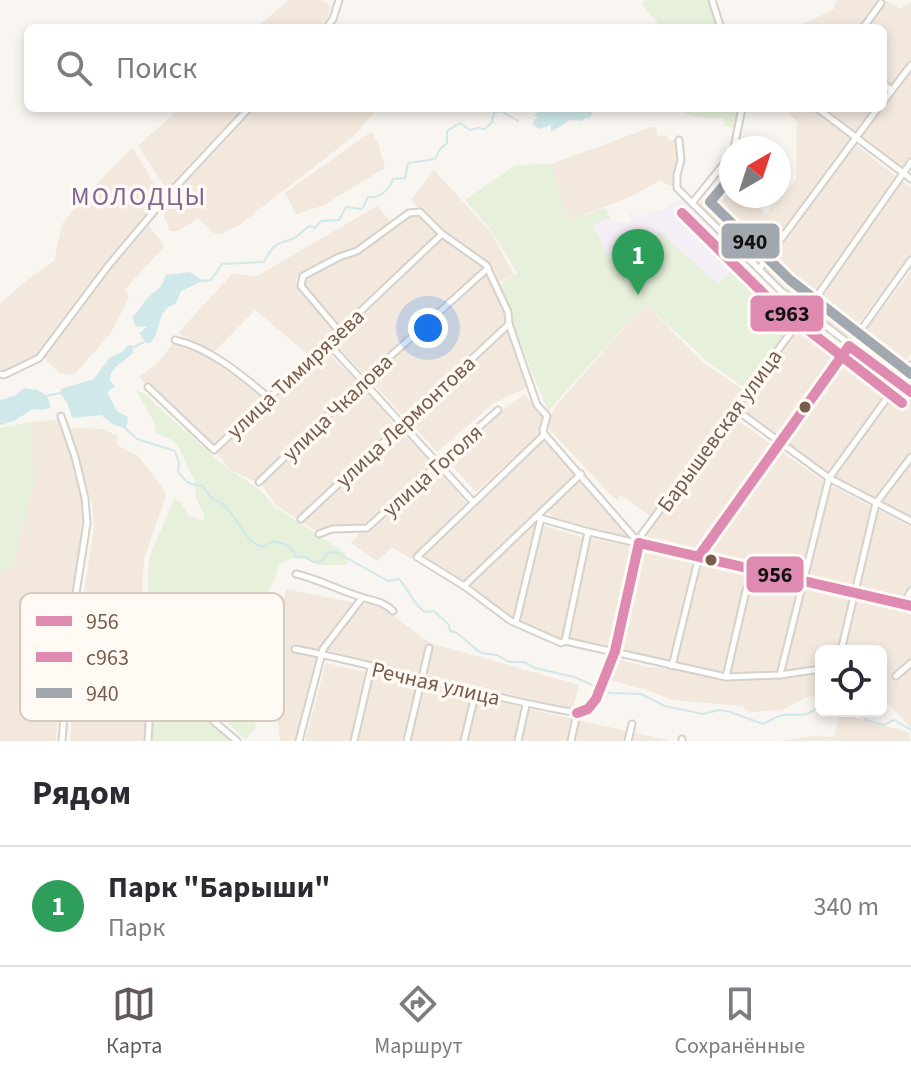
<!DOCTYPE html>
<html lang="ru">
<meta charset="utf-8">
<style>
:root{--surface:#fff;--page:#f7f7f7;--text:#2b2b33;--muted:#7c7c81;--line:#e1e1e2;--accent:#625958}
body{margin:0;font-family:"Source Sans 3",sans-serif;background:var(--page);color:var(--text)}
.controls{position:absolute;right:24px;bottom:24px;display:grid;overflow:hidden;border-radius:12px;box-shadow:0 4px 12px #0003}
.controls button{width:72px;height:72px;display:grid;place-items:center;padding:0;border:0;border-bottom:2px solid var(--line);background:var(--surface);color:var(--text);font:40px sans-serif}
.compass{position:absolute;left:719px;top:136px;width:72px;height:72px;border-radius:50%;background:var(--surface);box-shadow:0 4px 12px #0003;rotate:39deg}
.you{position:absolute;left:428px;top:328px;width:28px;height:28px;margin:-20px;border:6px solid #fff;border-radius:50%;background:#1a73e8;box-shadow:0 0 0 12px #1a73e833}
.badge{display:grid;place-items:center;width:52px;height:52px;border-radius:50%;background:var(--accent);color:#fff;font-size:26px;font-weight:700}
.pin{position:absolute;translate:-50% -66px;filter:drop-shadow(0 2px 4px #0008)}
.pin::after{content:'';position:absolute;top:42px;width:28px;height:24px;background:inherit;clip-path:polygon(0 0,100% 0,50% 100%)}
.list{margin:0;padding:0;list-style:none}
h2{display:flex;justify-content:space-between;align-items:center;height:104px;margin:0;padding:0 32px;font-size:34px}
h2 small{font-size:26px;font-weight:400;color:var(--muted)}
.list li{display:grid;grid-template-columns:52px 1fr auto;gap:24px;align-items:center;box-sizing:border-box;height:120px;padding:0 32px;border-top:2px solid var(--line)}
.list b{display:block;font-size:30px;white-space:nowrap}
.list p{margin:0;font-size:26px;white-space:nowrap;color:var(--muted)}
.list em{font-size:26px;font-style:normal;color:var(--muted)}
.icon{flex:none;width:44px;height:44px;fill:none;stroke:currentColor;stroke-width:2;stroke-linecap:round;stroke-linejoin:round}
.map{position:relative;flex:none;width:911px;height:741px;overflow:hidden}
.search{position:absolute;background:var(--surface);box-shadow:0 4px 12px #0003;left:24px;right:24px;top:24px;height:88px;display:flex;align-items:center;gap:20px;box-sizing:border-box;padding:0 28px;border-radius:12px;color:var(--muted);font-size:30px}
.sheet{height:224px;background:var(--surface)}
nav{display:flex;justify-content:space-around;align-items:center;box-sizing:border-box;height:112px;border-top:2px solid var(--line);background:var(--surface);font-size:22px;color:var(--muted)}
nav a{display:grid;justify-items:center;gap:4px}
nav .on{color:var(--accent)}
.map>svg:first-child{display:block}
.residential{fill:#f2e8de}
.education{fill:#f6eef6}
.green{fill:#e7f0db}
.water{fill:#d0e8ea}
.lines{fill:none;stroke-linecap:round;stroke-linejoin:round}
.stream{stroke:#d0e8ea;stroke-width:2}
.minor-casing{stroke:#d7d1cb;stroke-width:9}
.minor{stroke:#fefefd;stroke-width:5}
.bus-1-casing{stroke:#fffaf3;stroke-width:16}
.bus-2-casing{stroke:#fffaf3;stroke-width:16}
.bus-3-casing{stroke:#fffaf3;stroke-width:16}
.bus-1{stroke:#de8ab1;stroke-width:10}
.bus-2{stroke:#de8ab1;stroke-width:10}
.bus-3{stroke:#a2a8af;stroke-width:10}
.bus-dot{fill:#7a5c4d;stroke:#fffaf3;stroke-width:3}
.labels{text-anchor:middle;stroke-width:7;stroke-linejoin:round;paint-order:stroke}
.street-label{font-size:22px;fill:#7a5c4d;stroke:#fffaf3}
.quarter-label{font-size:26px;letter-spacing:2px;fill:#846695;stroke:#fffaf3}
.key{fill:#fffaf3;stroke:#d7cbc1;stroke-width:2}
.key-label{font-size:22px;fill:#7a5c4d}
.line-badge{stroke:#fffaf3;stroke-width:3}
.pale-badge-label{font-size:22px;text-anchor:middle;font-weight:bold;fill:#111}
</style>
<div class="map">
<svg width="911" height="741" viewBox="0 0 911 741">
<rect width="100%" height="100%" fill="#f9f5f0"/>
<g class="residential">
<path d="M289,0H322L330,6L328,17L318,28H256Z"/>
<path d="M836,0H880L860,28H794L834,9Z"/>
<path d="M885,0L900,9L911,2V62L890,87L883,81V28H865Z"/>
<path d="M911,69V162L902,174L857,141Z"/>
<path d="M180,108H244L167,190L138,146Z"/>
<path d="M254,108H378L354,136L238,226L220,234L214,233L198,219L177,231H170L161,208Z"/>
<path d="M783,108H813L853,139L760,262L697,206L725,176L731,181V196H747L766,214L796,180L797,121Z"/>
<path d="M824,108H874L855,132Z"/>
<path d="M652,127H656L657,136L667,135L668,140H678L681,160L677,188L659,181L632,196L568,221L551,164Z"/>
<path d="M371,132L378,142L385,168L322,206L296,214L285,193Z"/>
<path d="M855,144L899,179L807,308L763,267Z"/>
<path d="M132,148L162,195L82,294L38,355L0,372V304L28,279L54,261L62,224L86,195Z"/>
<path d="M434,170L490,231L514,275L497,283L487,264L443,233L411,200Z"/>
<path d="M901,180L911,188V257L847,337L811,309Z"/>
<path d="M377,206L392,223L357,249L340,255L295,279L337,331L310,356L255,310L212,354L178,333L232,274L257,276Z"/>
<path d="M411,214H420L439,233L340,327L304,283L305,278L339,259L358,252Z"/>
<path d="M148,225L165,246L125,289L129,298L110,334L74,375L59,373L43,357L87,297Z"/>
<path d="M443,236L485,269L364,374L332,340Z"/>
<path d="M911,271V354L897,373L856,343Z"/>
<path d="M488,272L506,314V323L404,417L370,380Z"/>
<path d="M645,304L706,365L742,389L650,516L621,495L617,500L611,495L547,427L555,407Z"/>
<path d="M805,317L845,349L779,439L738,409Z"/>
<path d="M508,327L528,387L494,403L437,452L408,420Z"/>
<path d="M173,343L189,345L241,377L265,399L213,448L139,377L158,363Z"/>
<path d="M325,349L357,382L256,482L229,469L216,451Z"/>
<path d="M850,349L896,383L827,473L786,442Z"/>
<path d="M362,388L381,405L393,425L298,520L276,505L261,484Z"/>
<path d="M896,388L911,399V453L877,498L833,477Z"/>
<path d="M524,395L545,416L538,436L476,492L446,459L491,419Z"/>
<path d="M733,417L775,447L700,549L693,552L643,540L646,533Z"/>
<path d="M62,419L83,497L85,521L59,698L56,741H0V571H11L33,486L32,422Z"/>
<path d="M71,428L103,429L117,436V445L138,456L164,490L166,496L144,559L139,644L79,624L94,527L92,502L67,430Z"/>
<path d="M399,430L432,462L367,527L318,533L302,521Z"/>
<path d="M545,440L576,474L464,583L420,557Z"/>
<path d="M778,449L826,483L800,574L707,552V547Z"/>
<path d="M911,460V517L880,502Z"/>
<path d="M438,468L466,503L411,559L392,547L377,561L351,543L361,531L372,530Z"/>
<path d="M580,481L629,537L553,518L547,511Z"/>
<path d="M828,484L872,507L851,587L807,577Z"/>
<path d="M875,508L911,527V587L900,598L860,588Z"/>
<path d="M534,522L538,524L513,617L467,585Z"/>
<path d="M541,525L585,538L564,639L560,642L519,622Z"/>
<path d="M589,538L637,548L614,649L567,638Z"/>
<path d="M644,552L693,562L670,662L621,651Z"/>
<path d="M698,563L748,574L723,673L674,665Z"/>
<path d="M752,572L798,582L778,673L729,674Z"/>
<path d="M803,584L851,595L839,651H821V667L783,672Z"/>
<path d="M286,589L355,603L322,649L296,741H280L270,659Z"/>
<path d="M367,600L394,616L430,643L579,685L573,709L325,650Z"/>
<path d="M855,600L911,611V660L894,676L896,679L911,666V728L881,696V651H843Z"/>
<path d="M80,627L132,648L151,669L146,741H70Z"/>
<path d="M617,659L647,667L672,668L727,679L821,670V695L807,697L782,710L750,712L742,706L672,700L644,689L609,680Z"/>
<path d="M326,663L671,741H305Z"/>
<path d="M840,714L908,732L911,741H780L814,736L834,737Z"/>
</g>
<path class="education" d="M681,198L742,259L718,285L660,232L609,259L593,225L605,219L627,223L632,220L629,214L632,212L637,218L658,210L660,212Z"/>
<g class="green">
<path d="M644,0H709L717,28H662L642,5Z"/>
<path d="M684,108H740L734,129L724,125L723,118C709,119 700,118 686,114Z"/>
<path d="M551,164L568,221L605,208L612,220L605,219L593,226L609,258L660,232L718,284L740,261L792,312L797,310L802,314L746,389L708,362L645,304L548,411L497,286L517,273L490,229L465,200L515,165Z"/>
<path d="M137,391L142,392L223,465L260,490L274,506L345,553L348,561L346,565H319L305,559L291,558L279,565C276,580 265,593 262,607C257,633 261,659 262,685L254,688L257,716L255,728L247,738H244L169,669L167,660L154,649L146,633L149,558L174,499L181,503L188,515L203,521L205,517L196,498L194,480L178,446L172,440L155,433V424Z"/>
<path d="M32,422L33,486L11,571H0V428Z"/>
<path d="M160,681L230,741H151L156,683Z"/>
</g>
<g class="water">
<path d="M535,108H602L594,111L588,120L587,117L581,121L570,120L553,131H551V125L540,129L533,125L534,120L539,117L533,116L537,114Z"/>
<path d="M190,272L203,281L181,291L176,304C155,309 163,330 150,343H146L139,333L147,327L135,326L133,317C137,312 141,306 145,301C156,288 159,294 166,275Z"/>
<path d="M128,345H132L133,353C125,361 110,367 110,380L115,387L109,390L108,394L117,411L128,417L127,425L125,428L114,425L101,415L72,418L68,404L60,393L61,389L94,379L110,357L122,352Z"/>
<path d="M24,388L37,390L47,396L51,408L40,410L33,409L14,421L0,425V400L14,396Z"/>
</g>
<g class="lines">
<g class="stream">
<path d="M201,281L211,280L222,264L264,262C274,243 275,245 294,238C300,235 304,229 310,226L315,228L321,221L339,220L346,207L362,209L368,197C379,199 390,189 393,179L405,178L408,163L435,159L440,149L447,143V131L460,123L470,130L478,128L485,129L492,122L494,113L501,111L518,121"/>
<path d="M132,348L144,342"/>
<path d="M46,396L60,393"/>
<path d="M124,427L137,439L175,451L179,463L178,471C185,482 190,485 203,486C214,505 214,496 225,506C238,517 252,561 273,541C284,543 292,546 296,557L304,556L313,562L322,561L328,553L336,552L388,581L399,579C409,590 413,604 425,612L434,611L449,625L450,631L457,633L481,653L497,655L509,662H524L535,668L574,677L610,693L641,694L665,706L703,714L719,710L730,712L763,724C769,721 777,716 783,715C800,713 807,720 821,703"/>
<path d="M859,711L866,720L884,725L894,720L911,730"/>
</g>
<defs>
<g id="minor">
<path d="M712,0L721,28"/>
<path d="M326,28L333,19L339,0"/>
<path d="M863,28L881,3"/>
<path d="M883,83L891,90"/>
<path d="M883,102L911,65"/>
<path d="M817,108L911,179"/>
<path d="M679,140L681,160L677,175V188L683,194L781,291L911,392"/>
<path d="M734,148L742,108"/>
<path d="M692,203L731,155"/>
<path d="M759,269L878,108"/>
<path d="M339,331L301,286L303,276L339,257L357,251L409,213L420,212L442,234L486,265L508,312L509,324L537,405L547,416L543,430L544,435"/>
<path d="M175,340C210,348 242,375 269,398"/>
<path d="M327,342L473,502"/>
<path d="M0,374L4,375L39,358L108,266L167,196L249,108"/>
<path d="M148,387L214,450L442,234"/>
<path d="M735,409L829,478L911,521"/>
<path d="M61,416L75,457L85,498L87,523L71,625L62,741"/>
<path d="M544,435L417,557L464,586L511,621L561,643L565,641L726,677L780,675L829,478L911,365"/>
<path d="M545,435L638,542"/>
<path d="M259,482L363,381L488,268"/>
<path d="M536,517L589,532L911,606"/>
<path d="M301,519L509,324"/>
<path d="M319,534L332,529L367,528L498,410"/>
<path d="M296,574C318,579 336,589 358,596C371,601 382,600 393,611"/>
<path d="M464,586L581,474"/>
<path d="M903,604L911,591"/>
<path d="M516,622L541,518"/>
<path d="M71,625L114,638L133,648L152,669L237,741"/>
<path d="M565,641L588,532"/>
<path d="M295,649C389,667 482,697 577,713"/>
<path d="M841,651L876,503L911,457"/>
<path d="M672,666L699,556L911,260"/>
<path d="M780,675L821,669"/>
<path d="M896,676L911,663"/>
<path d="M726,677L751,569"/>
<path d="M577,713L588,709L596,699L615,651L642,534L806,312L911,162"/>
<path d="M148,741L152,669"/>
<path d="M299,741L323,649L362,598"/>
<path d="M354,741L371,668"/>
<path d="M407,741L429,648"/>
<path d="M464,741L476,691"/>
<path d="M518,741L526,705"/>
<path d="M571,741L577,713"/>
<path d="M628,741L632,724"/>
<path d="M682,741V739"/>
</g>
</defs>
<use href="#minor" class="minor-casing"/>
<use href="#minor" class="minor"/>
<defs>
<g id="bus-1">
<path d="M639,543L911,606"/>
<path d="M699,556L849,346L911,392"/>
<path d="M577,713L588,709L596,699L615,651L639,543"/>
</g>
<path id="bus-2" d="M682,213L772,302L902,403"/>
<path id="bus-3" d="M731,177L710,202L790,280L911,374"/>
</defs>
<use href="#bus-1" class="bus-1-casing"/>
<use href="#bus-2" class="bus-2-casing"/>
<use href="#bus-3" class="bus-3-casing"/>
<use href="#bus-1" class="bus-1"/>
<use href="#bus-2" class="bus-2"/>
<use href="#bus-3" class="bus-3"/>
</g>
<g class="bus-dot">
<circle cx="805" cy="407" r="7"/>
<circle cx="711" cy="560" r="7"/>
</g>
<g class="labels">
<g class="street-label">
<text transform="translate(295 373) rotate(-43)" y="8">улица Тимирязева</text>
<text transform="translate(337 407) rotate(-44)" y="8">улица Чкалова</text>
<text transform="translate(405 421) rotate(-43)" y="8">улица Лермонтова</text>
<text transform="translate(719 430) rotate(-54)" y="8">Барышевская улица</text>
<text transform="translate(432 470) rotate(-42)" y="8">улица Гоголя</text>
<text transform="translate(436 683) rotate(13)" y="8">Речная улица</text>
</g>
<g class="quarter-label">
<text x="139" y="205">МОЛОДЦЫ</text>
</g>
</g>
<rect x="20" y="593" width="264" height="128" rx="12" class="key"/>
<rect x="36" y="616" width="36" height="10" fill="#de8ab1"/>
<rect x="36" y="652" width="36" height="10" fill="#de8ab1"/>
<rect x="36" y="688" width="36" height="10" fill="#a2a8af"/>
<g class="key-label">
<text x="86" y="629">956</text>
<text x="86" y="665">с963</text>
<text x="86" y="701">940</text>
</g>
<g class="line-badge">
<rect x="720" y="222" width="61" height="38" rx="8" fill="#a2a8af"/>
<rect x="749" y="294" width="76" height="39" rx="8" fill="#de8ab1"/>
<rect x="745" y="555" width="60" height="39" rx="8" fill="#de8ab1"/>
</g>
<g class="pale-badge-label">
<text x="750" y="249">940</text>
<text x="787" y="321">с963</text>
<text x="775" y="582">956</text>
</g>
</svg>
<div class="controls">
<button><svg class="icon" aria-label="locate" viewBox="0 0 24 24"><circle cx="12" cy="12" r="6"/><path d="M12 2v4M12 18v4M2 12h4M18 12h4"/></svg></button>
</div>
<svg class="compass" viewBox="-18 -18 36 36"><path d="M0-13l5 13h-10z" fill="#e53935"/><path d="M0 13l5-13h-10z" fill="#7c7c81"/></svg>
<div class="you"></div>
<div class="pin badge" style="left:638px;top:295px;background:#2e9e5b">1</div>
<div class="search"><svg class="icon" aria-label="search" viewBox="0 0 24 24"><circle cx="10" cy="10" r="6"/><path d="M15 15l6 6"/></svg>Поиск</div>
</div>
<section class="sheet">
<h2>Рядом<small></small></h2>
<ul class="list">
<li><span class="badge" style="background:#2e9e5b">1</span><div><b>Парк &quot;Барыши&quot;</b><p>Парк</p></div><em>340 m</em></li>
</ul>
</section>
<nav>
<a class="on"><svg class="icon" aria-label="map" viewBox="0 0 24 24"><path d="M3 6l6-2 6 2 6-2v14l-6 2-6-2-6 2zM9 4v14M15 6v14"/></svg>Карта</a>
<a><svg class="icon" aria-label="directions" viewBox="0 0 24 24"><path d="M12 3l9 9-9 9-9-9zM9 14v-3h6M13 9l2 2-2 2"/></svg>Маршрут</a>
<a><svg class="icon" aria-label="saved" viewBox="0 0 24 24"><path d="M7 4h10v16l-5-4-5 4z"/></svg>Сохранённые</a>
</nav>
